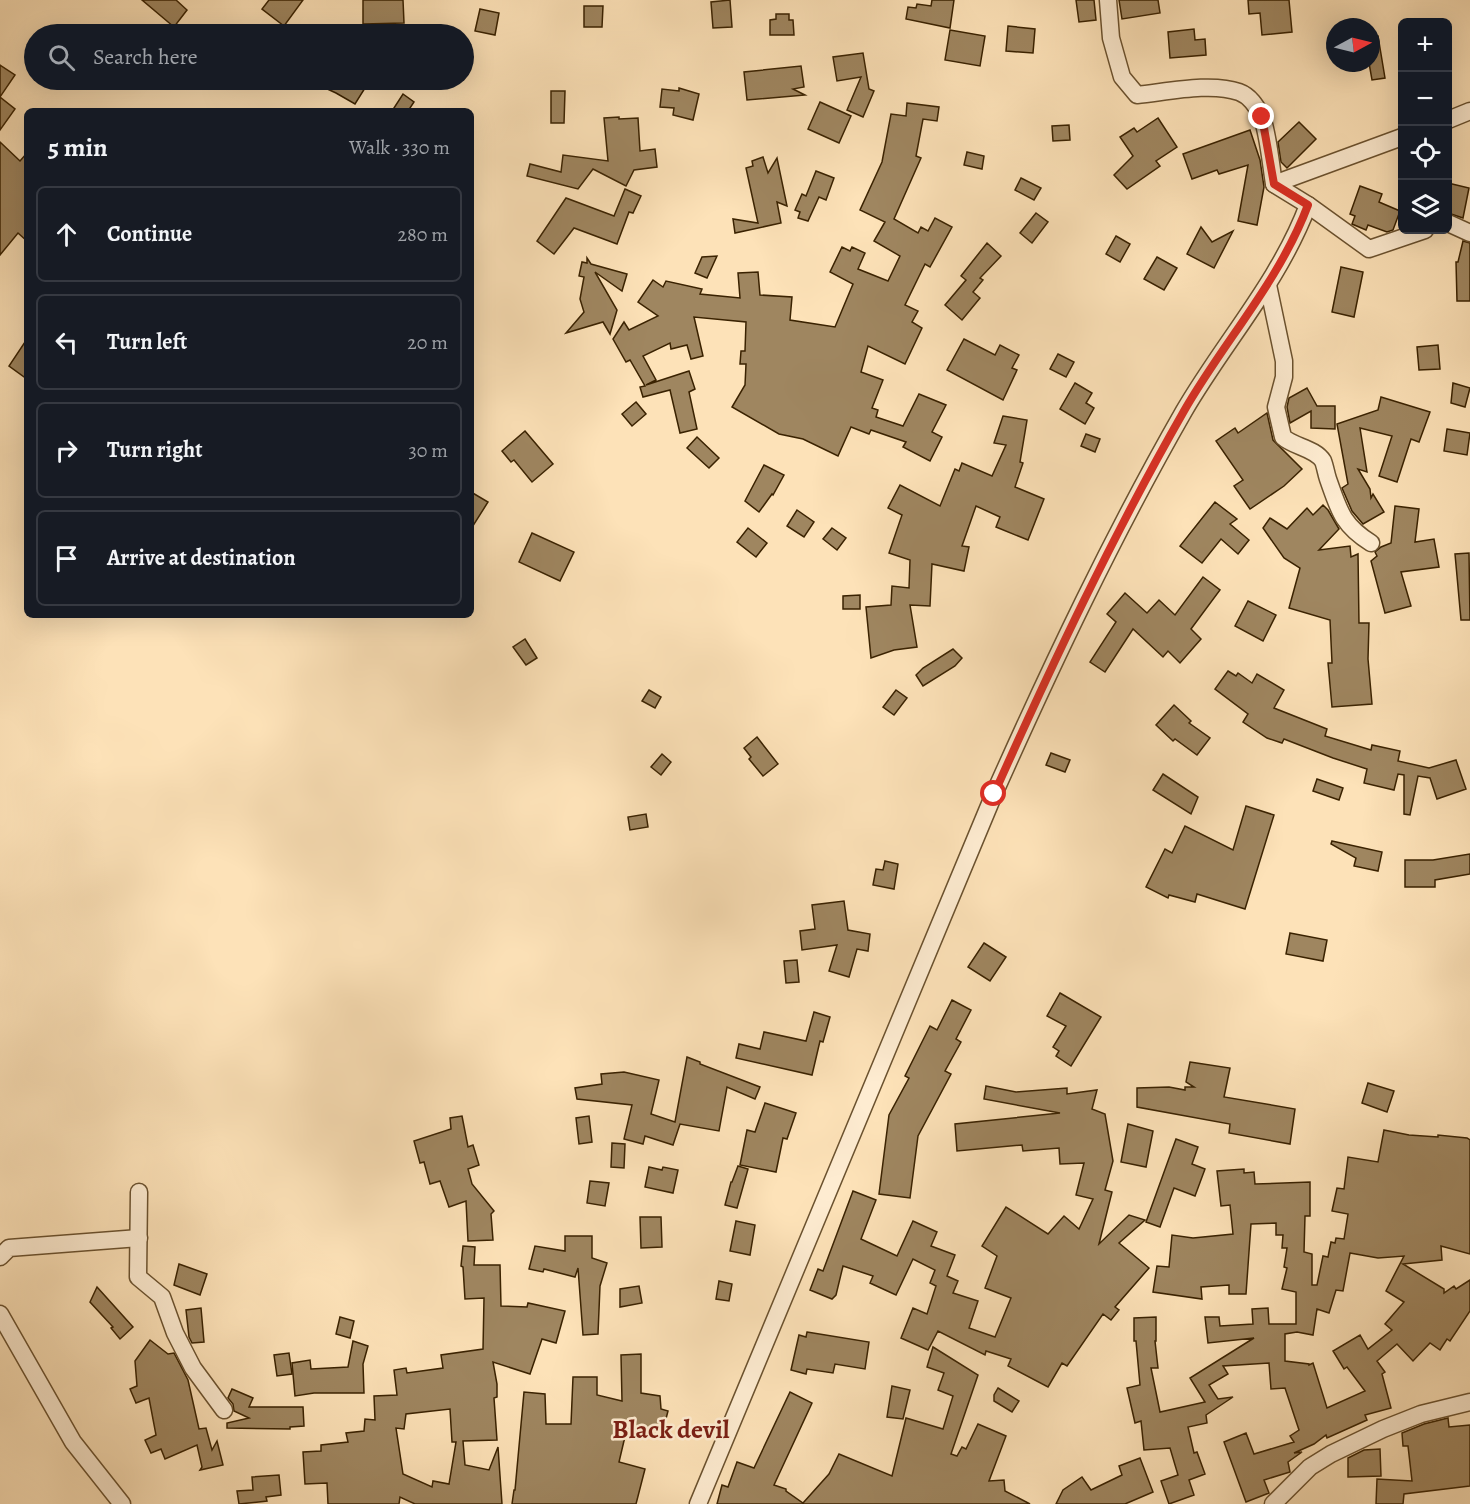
<!DOCTYPE html>
<meta charset="utf-8">
<style>
:root{--surface:#171b24;--page:#20242c;--text:#f1f3f6;--muted:#9ea1a6;--line:#363941}
body{margin:0;font-family:Alegreya,serif;background:var(--page);color:var(--text)}
.controls{position:absolute;right:18px;top:18px;display:grid;overflow:hidden;border-radius:9px;box-shadow:0 6px 24px #0002}
.controls button{width:54px;height:54px;display:grid;place-items:center;padding:0;border:0;border-bottom:2px solid var(--line);background:var(--surface);color:var(--text);font:30px sans-serif}
.compass{position:absolute;left:1326px;top:18px;width:54px;height:54px;border-radius:50%;background:var(--surface);box-shadow:0 6px 24px #0002;rotate:83deg}
.stop{position:absolute;width:18px;height:18px;margin:-14px;border:4px solid #d93025;border-radius:50%;background:#fff}
.stop.end{background:#d93025;border-color:#fff;box-shadow:0 2px 6px #0008}
.list{margin:0;padding:0;list-style:none}
h2{display:flex;justify-content:space-between;align-items:center;height:78px;margin:0;padding:0 24px;font-size:26px}
h2 small{font-size:20px;font-weight:400;color:var(--muted)}
.list li{display:grid;grid-template-columns:39px 1fr auto;gap:18px;align-items:center;box-sizing:border-box;height:96px;margin:0 12px 12px;padding:0 12px;border:2px solid var(--line);border-radius:9px}
.list b{display:block;font-size:22px;white-space:nowrap}
.list em{font-size:20px;font-style:normal;color:var(--muted)}
.icon{flex:none;width:33px;height:33px;fill:none;stroke:currentColor;stroke-width:2;stroke-linecap:round;stroke-linejoin:round}
.map{position:relative;flex:none;width:1470px;height:1504px;overflow:hidden}
.search{position:absolute;background:var(--surface);box-shadow:0 6px 24px #0002;left:24px;top:24px;width:450px;height:66px;display:flex;align-items:center;gap:15px;box-sizing:border-box;padding:0 21px;border-radius:33px;color:var(--muted);font-size:22px}
.panel{position:absolute;background:var(--surface);box-shadow:0 6px 24px #0002;left:24px;top:108px;width:450px;height:510px;border-radius:9px}
.map>svg:first-child{display:block}
.building{fill:#9f8660;stroke:#3a2201;stroke-width:1.5;fill-rule:evenodd}
.lines{fill:none;stroke-linecap:round;stroke-linejoin:round}
.minor-casing{stroke:#6b522f;stroke-width:19}
.minor{stroke:#feecd1;stroke-width:16}
.route{stroke:#d93025;stroke-width:8}
.labels{text-anchor:middle;stroke-width:5;stroke-linejoin:round;paint-order:stroke}
.quarter-label{font-size:26px;font-weight:bold;fill:#7a1f14;stroke:#feecd1}
</style>
<div class="map">
<svg width="1470" height="1504" viewBox="0 0 1470 1504">
<rect width="100%" height="100%" fill="#fde2b8"/>
<filter id="stains"><feTurbulence type="fractalNoise" baseFrequency=".00333" numOctaves="4"/><feColorMatrix values="0 0 0 0 .2 0 0 0 0 .09 0 0 0 0 .02 0 0 0 .5 -.17"/></filter>
<radialGradient id="worn" r=".72"><stop offset=".6" stop-color="#630" stop-opacity="0"/><stop offset="1" stop-color="#630" stop-opacity=".3"/></radialGradient>
<g class="building">
<path d="M142,0H176L187,10L174,27Z"/>
<path d="M269,0H303L284,26L262,9Z"/>
<path d="M363,0H403L404,23L363,24Z"/>
<path d="M730,0L732,27L713,28L711,2Z"/>
<path d="M932,0H954L950,28L906,19L908,7L916,8L917,4L931,6Z"/>
<path d="M1076,0H1094L1096,20L1079,22Z"/>
<path d="M1119,0H1158L1160,13L1122,19Z"/>
<path d="M1248,0H1289L1292,32L1262,35L1260,13L1249,14Z"/>
<path d="M584,6H603L602,27H584Z"/>
<path d="M480,9L499,13L495,35L475,31Z"/>
<path d="M776,14H789V20H793L794,35H770V20L776,19Z"/>
<path d="M1008,26L1035,29L1033,53L1006,51Z"/>
<path d="M1194,29L1195,40L1205,39L1206,55L1170,58L1168,32Z"/>
<path d="M950,30L985,36L980,66L945,60Z"/>
<path d="M1371,36H1378L1385,78L1372,80L1369,63H1371Z"/>
<path d="M863,53L869,89L874,91L863,117L847,110L861,77L837,81L833,57Z"/>
<path d="M0,65L15,75L0,97Z"/>
<path d="M801,66L804,87L793,89L805,95L747,100L744,72Z"/>
<path d="M308,80H370L355,104L336,93Z"/>
<path d="M679,88L699,94L693,120L673,115L674,108L660,107L662,89L679,91Z"/>
<path d="M551,91H565L564,123H551Z"/>
<path d="M403,94L414,102L408,111H392Z"/>
<path d="M0,97L15,109L0,130Z"/>
<path d="M820,102L851,116L839,143L808,129Z"/>
<path d="M907,103L939,107L937,121L923,119L916,156L921,158L894,219L918,233L921,227L928,231L935,218L952,227L930,267L925,264L905,305L918,311L912,322L922,328L905,364L868,346L861,372L883,380L872,408L878,410L876,417L903,426L919,394L946,405L932,432L942,437L930,461L903,447L906,442L871,430L869,434L851,427L838,456L803,439L779,434L732,407L745,385L746,364H740L741,351H745L746,322L694,317L703,356L691,359L687,345L671,349L670,343L643,356L656,380L646,385L689,371L695,389L689,392L697,429L680,433L670,390L643,397L640,387L645,386L630,360L626,362L613,339L624,322L629,330L658,316L638,302L653,280L663,287L666,281L702,289L700,294L740,298L738,273L758,272L760,295L792,297L790,320L835,327L853,284L830,272L842,247L850,251L852,247L865,253L858,269L888,281L900,256L874,241L885,222L860,210L882,162L891,114L906,116Z"/>
<path d="M619,117V119L638,118L640,151L655,149L657,167L634,170L626,186L593,169L578,189L527,176L530,164L561,172L563,155L608,161L604,118Z"/>
<path d="M1158,118L1177,147L1156,161L1160,166L1127,189L1114,175L1133,156L1120,137L1134,128L1137,132Z"/>
<path d="M1299,122L1316,139L1287,168L1281,162L1278,142Z"/>
<path d="M1069,125L1070,140L1053,141L1052,126Z"/>
<path d="M1250,130L1260,160L1264,187L1257,225L1238,221L1248,165L1219,174L1217,170L1192,179L1183,154Z"/>
<path d="M0,142L20,161L27,153V241L18,233L0,255Z"/>
<path d="M967,152L984,156L982,169L964,165Z"/>
<path d="M763,157L768,173L777,158L787,206L777,202L781,223L735,233L733,219L758,223L746,168L753,166L752,161Z"/>
<path d="M816,171L834,178L826,200L819,197L808,221L798,218L800,212L795,210L802,194L806,196Z"/>
<path d="M1021,178L1041,188L1034,200L1015,190Z"/>
<path d="M1448,183L1469,188L1463,218L1448,213Z"/>
<path d="M1360,186L1382,194L1379,202L1400,211L1393,230L1387,232L1368,225L1366,230L1352,224L1355,216L1350,214Z"/>
<path d="M625,189L641,196L633,213L629,212L617,244L574,228L554,254L537,241L566,198L614,216Z"/>
<path d="M1036,213L1048,222L1032,243L1020,233Z"/>
<path d="M1201,227L1212,242L1233,231L1214,268L1187,254Z"/>
<path d="M1116,236L1130,244L1120,262L1106,254Z"/>
<path d="M1463,241L1470,243V301H1457L1456,262H1458Z"/>
<path d="M987,243L1001,256L980,278L983,280L973,292L980,298L962,320L945,305L966,280L961,276Z"/>
<path d="M717,256L707,278L695,273L702,257Z"/>
<path d="M1157,257L1177,268L1164,290L1144,279Z"/>
<path d="M587,258L591,264L627,274L622,291L595,272L617,310L610,334L603,322L566,333L584,312L580,299L584,277L579,276L582,262L587,263Z"/>
<path d="M1341,267L1363,272L1354,317L1332,312Z"/>
<path d="M27,339V379L9,366Z"/>
<path d="M964,339L995,355L1000,345L1019,355L1012,368L1017,370L1003,400L947,370Z"/>
<path d="M1438,345L1440,369L1419,370L1417,347Z"/>
<path d="M1058,354L1074,362L1066,377L1050,369Z"/>
<path d="M1075,383L1092,393L1086,403L1094,408L1085,424L1060,409Z"/>
<path d="M1453,383L1470,388L1465,407L1451,403Z"/>
<path d="M1307,388L1317,406H1335V429L1311,428V411L1290,423L1287,407L1289,398Z"/>
<path d="M1381,397L1430,412L1419,442L1411,439L1397,482L1379,476L1392,436L1360,428L1367,472L1358,469L1370,489L1371,498L1373,494L1384,512L1363,524L1352,511L1342,488L1348,484L1337,424L1378,410Z"/>
<path d="M636,402L646,414L632,426L622,414Z"/>
<path d="M1267,413L1273,440L1302,469L1284,486L1250,509L1234,486L1243,480L1216,441L1235,428L1238,433Z"/>
<path d="M1003,416L1027,420L1020,462L1023,463L1015,487L1044,499L1028,540L996,527L1000,517L976,506L962,546L969,547L964,571L932,564L930,606L910,605L917,647L894,650L871,658L866,607L891,605L892,586L909,588L910,560L889,553L902,515L888,508L900,485L940,506L955,469L959,471L962,463L992,476L1006,445L994,443Z"/>
<path d="M1447,429L1470,433L1467,455L1444,451Z"/>
<path d="M525,431L553,464L532,482L514,460L511,462L502,451Z"/>
<path d="M1086,434L1100,439L1095,452L1081,446Z"/>
<path d="M697,437L719,458L709,468L687,448Z"/>
<path d="M764,465L784,475L773,495L772,494L759,512L745,501Z"/>
<path d="M471,492L488,502L471,529Z"/>
<path d="M1215,502L1237,519L1230,524L1249,540L1238,554L1221,539L1202,563L1180,546Z"/>
<path d="M1323,505L1328,510L1339,529L1319,550L1350,546L1351,557L1358,554L1359,623H1369L1368,659L1372,704L1332,707L1328,663H1332L1330,620L1289,608L1300,568L1284,558L1263,528L1270,518L1287,529L1307,508L1313,515Z"/>
<path d="M1395,506L1419,509L1415,542L1434,539L1439,567L1401,572L1411,606L1385,613L1371,561L1377,556L1375,552L1381,547L1391,543Z"/>
<path d="M797,510L814,522L804,537L787,526Z"/>
<path d="M748,528L767,543L756,557L737,542Z"/>
<path d="M832,528L846,538L837,550L823,539Z"/>
<path d="M532,533L574,552L560,581L519,562Z"/>
<path d="M1469,553L1470,620H1461L1455,554Z"/>
<path d="M1203,577L1220,590L1191,629L1201,639L1180,663L1168,651L1163,657L1133,629L1105,672L1090,662L1116,622L1107,614L1125,593L1147,613L1159,600L1175,615Z"/>
<path d="M860,595V609H843V596Z"/>
<path d="M1248,601L1276,615L1263,641L1235,626Z"/>
<path d="M525,639L537,658L526,665L513,647Z"/>
<path d="M953,649L962,658L955,666L923,686L916,675L923,668Z"/>
<path d="M1228,671L1236,676L1238,673L1252,683L1257,674L1284,690L1274,708L1327,729L1325,736L1371,750L1372,745L1400,751L1398,761L1429,768L1456,760L1466,789L1437,799L1430,778L1418,776L1410,815L1404,814V775L1398,774L1394,790L1364,783L1367,769L1333,758L1284,739L1282,743L1267,738L1243,722L1248,714L1215,689Z"/>
<path d="M649,690L661,697L655,708L642,701Z"/>
<path d="M896,690L907,698L894,715L883,707Z"/>
<path d="M1174,705L1191,721L1189,723L1210,738L1197,755L1175,739L1173,741L1156,725Z"/>
<path d="M757,737L778,764L763,776L749,759L751,757L744,748Z"/>
<path d="M1051,753L1070,760L1065,772L1046,765Z"/>
<path d="M662,754L671,762L661,775L651,767Z"/>
<path d="M1163,774L1198,797L1191,814L1153,790Z"/>
<path d="M1317,779L1343,788L1339,800L1313,791Z"/>
<path d="M1246,806L1274,815L1245,909L1197,894L1195,902L1169,895L1168,898L1146,887L1165,849L1172,853L1185,826L1233,850Z"/>
<path d="M646,814L648,827L630,830L628,817Z"/>
<path d="M1332,841L1382,852L1378,871L1354,866L1356,858L1331,844Z"/>
<path d="M1470,854V874L1435,880V887H1405V860H1433Z"/>
<path d="M885,861L898,864L894,889L873,885L876,869L883,870Z"/>
<path d="M844,901L848,930L870,934L868,951L857,949L849,977L829,971L837,945L802,950L800,931L815,929L812,905Z"/>
<path d="M1290,933L1327,940L1323,961L1286,954Z"/>
<path d="M984,943L1006,957L990,981L968,967Z"/>
<path d="M797,960L799,982L786,983L784,961Z"/>
<path d="M1060,993L1101,1017L1071,1066L1056,1056L1059,1051L1053,1047L1066,1026L1047,1016Z"/>
<path d="M952,1000L971,1010L956,1039L961,1042L945,1071L951,1074L918,1136L910,1198L879,1194L889,1115L909,1078L905,1076L930,1026L937,1030Z"/>
<path d="M814,1012L830,1017L823,1042L820,1041L812,1075L736,1058L739,1044L760,1049L764,1032L806,1041Z"/>
<path d="M687,1057L700,1062V1064L760,1087L755,1099L727,1087L719,1131L680,1124L673,1145L645,1136L643,1144L624,1139L632,1105L577,1099L575,1088L602,1084L601,1074L624,1072L659,1080L651,1114L675,1122Z"/>
<path d="M1190,1062L1230,1068L1224,1097L1295,1109L1290,1144L1229,1133L1230,1124L1137,1107V1088L1169,1087L1185,1090V1087H1194L1186,1082Z"/>
<path d="M1368,1083L1394,1091L1387,1112L1362,1103Z"/>
<path d="M986,1086L1016,1092L1067,1088V1094L1097,1090L1092,1109L1105,1114L1113,1161L1105,1190L1112,1192L1099,1244L1129,1215L1145,1220L1119,1243L1149,1268L1115,1307L1119,1310L1111,1320L1103,1314L1067,1366L1062,1363L1048,1387L1008,1366L1011,1359L986,1351L985,1355L938,1331L928,1350L901,1338L913,1308L927,1314L936,1286L930,1283L935,1270L913,1259L896,1295L870,1283L873,1276L843,1266L836,1295L832,1299L810,1290L818,1269L823,1271L853,1191L876,1200L861,1239L897,1256L913,1221L937,1232L931,1246L955,1255L947,1276L958,1281L953,1293L978,1301L969,1328L995,1337L1011,1298L985,1288L997,1256L982,1246L1006,1207L1048,1234L1064,1216L1079,1229L1093,1199L1076,1195L1084,1163L1060,1164L1059,1148L1023,1151L1022,1145L957,1151L955,1124L1060,1113L984,1099Z"/>
<path d="M765,1103L796,1113L787,1139L783,1138L776,1172L740,1165L747,1130L755,1132Z"/>
<path d="M462,1116L468,1147L473,1145L479,1165L468,1169L472,1184L494,1211L491,1214L493,1240L468,1241L466,1201L449,1207L440,1181L430,1184L424,1162L420,1163L414,1141L451,1129L450,1118Z"/>
<path d="M589,1116L592,1142L579,1144L576,1118Z"/>
<path d="M1128,1124L1153,1131L1146,1167L1121,1162Z"/>
<path d="M1384,1130L1409,1135L1438,1137V1135L1467,1138L1470,1140V1254L1441,1246L1442,1260L1403,1264L1444,1289V1293L1454,1286L1456,1289L1470,1280V1311L1450,1341L1447,1339L1440,1350L1430,1343L1413,1361L1397,1344L1377,1361L1385,1372L1382,1374L1391,1408L1365,1415L1367,1420L1327,1438L1326,1435L1314,1444L1294,1453L1302,1452L1288,1462L1290,1472L1264,1480L1269,1493L1246,1502L1224,1442L1246,1433L1254,1454L1294,1442L1290,1436L1299,1430L1285,1388L1271,1389L1269,1363L1223,1366L1228,1374L1209,1385L1218,1399L1233,1397L1206,1415L1207,1423L1188,1427L1194,1453L1197,1452L1205,1474L1189,1480L1194,1495L1169,1504L1161,1481L1178,1475L1170,1448L1144,1450L1141,1421L1135,1423L1127,1388L1140,1385L1136,1341H1134V1318L1156,1317V1341H1155L1158,1368H1151L1160,1412L1205,1402L1190,1378L1254,1338L1208,1343L1205,1317H1219L1220,1326L1253,1324L1252,1309L1268,1308L1269,1324H1296V1292L1282,1289L1287,1268L1284,1267L1287,1248H1282L1283,1235H1276V1223L1251,1224L1246,1294H1229V1285L1201,1287L1202,1299L1153,1292L1157,1266L1169,1267L1172,1235L1193,1238L1233,1234L1230,1205L1221,1206L1217,1171L1244,1169V1173L1254,1172L1255,1184L1310,1182V1216H1305L1304,1252L1312,1254V1285H1317L1323,1256L1328,1257L1331,1242L1335,1243L1336,1238L1344,1239L1348,1214L1332,1211L1337,1188L1344,1189L1348,1157L1378,1162ZM1350,1253L1378,1258L1404,1256L1386,1291L1404,1302L1385,1324L1392,1330L1368,1349L1360,1335L1333,1351L1344,1369L1347,1367L1365,1391L1327,1408L1313,1363L1309,1365V1364L1285,1361V1334L1297,1332L1313,1335L1317,1309L1329,1313L1336,1290L1343,1291Z"/>
<path d="M1176,1139L1198,1147L1192,1164L1205,1169L1195,1196L1174,1188L1160,1227L1146,1222Z"/>
<path d="M612,1143L625,1144L624,1168L611,1167Z"/>
<path d="M738,1166L748,1169L737,1208L725,1205L731,1182H732Z"/>
<path d="M649,1167L662,1170L663,1167L678,1170L673,1193L645,1187Z"/>
<path d="M590,1181L609,1183L605,1206L587,1203Z"/>
<path d="M640,1217H661L662,1247L641,1248Z"/>
<path d="M736,1221L755,1225L750,1255L730,1251Z"/>
<path d="M565,1236H592V1258L607,1263L600,1286L598,1334L583,1335L578,1268L575,1277L544,1269L543,1272L529,1269L535,1246L565,1251Z"/>
<path d="M463,1246L475,1247L474,1265H500L501,1306L527,1307L528,1303L565,1311L556,1343L542,1339L530,1374L493,1362L497,1384V1397L494,1398L497,1440L463,1441L465,1465L489,1470L498,1447L502,1504H415L400,1497L399,1504H328L327,1483L305,1484L303,1452L321,1451V1445L348,1442L346,1433L364,1431L365,1419L375,1420L374,1396L397,1395L394,1370L406,1368L407,1373L443,1368L441,1355L483,1349L484,1298L465,1299L463,1267L461,1266ZM450,1409L452,1442H456L449,1484L433,1481L432,1487L403,1474L396,1428L404,1429L406,1414Z"/>
<path d="M179,1264L207,1274L200,1295L174,1285Z"/>
<path d="M719,1281L732,1284L729,1301L716,1299Z"/>
<path d="M639,1286L642,1303L620,1307V1289Z"/>
<path d="M97,1287L133,1327L120,1339L111,1328L113,1327L90,1302Z"/>
<path d="M201,1308L204,1342L192,1343L189,1337L186,1310Z"/>
<path d="M340,1317L354,1321L350,1338L336,1334Z"/>
<path d="M807,1332L869,1342L865,1369L835,1364L833,1373L807,1369L806,1374L791,1370L799,1335L806,1337Z"/>
<path d="M150,1340L168,1354L174,1353L188,1380L199,1429L206,1428L212,1450L217,1441L223,1465L200,1470L202,1467L197,1445L165,1459L161,1449L151,1453L145,1440L156,1435L149,1398L136,1403L130,1389L137,1386L135,1361Z"/>
<path d="M353,1341L368,1346L363,1364L364,1393H314L295,1396L292,1363L310,1360L311,1369L348,1367Z"/>
<path d="M933,1347L978,1375L951,1454L957,1456L962,1447L966,1449L978,1424L1006,1436L989,1481L1004,1480L1005,1491L1030,1504H717L722,1485L728,1487L737,1462L754,1468L790,1392L812,1403L774,1485L786,1489V1491L803,1503L829,1474L839,1454L892,1476L906,1418L943,1429L953,1396L938,1390L944,1373L927,1367Z"/>
<path d="M289,1353L292,1374L277,1376L274,1355Z"/>
<path d="M641,1354V1393L660,1396L661,1409L668,1411L661,1438L627,1428L619,1462L645,1469L636,1504H512L514,1490H515L524,1392L545,1394L546,1424H571L573,1377H597V1395L622,1401L621,1355Z"/>
<path d="M892,1386L910,1390L903,1419L887,1417Z"/>
<path d="M998,1388L1019,1401L1012,1412L994,1401V1395Z"/>
<path d="M232,1389L253,1398L249,1407H303L304,1426L290,1427V1429L227,1428V1423L249,1418L234,1411L233,1404L228,1398Z"/>
<path d="M1448,1418L1449,1427L1470,1425V1486L1404,1494L1403,1504H1376L1377,1479L1412,1481L1408,1446H1403L1402,1433L1424,1424Z"/>
<path d="M1380,1449L1381,1476L1348,1477V1458L1364,1450Z"/>
<path d="M1140,1458L1153,1492L1125,1504H1056L1063,1490L1082,1477L1091,1490L1122,1475L1119,1466Z"/>
<path d="M279,1475L281,1495L266,1497L267,1501L239,1504L237,1491L253,1490L252,1477Z"/>
</g>
<g class="lines">
<defs>
<g id="minor">
<path d="M1108,0L1111,38L1122,77L1137,95C1167,92 1211,82 1239,92C1250,96 1256,106 1261,115C1268,131 1271,166 1274,184"/>
<path d="M1448,120L1470,111"/>
<path d="M1308,205L1369,249L1425,230"/>
<path d="M1448,223L1470,233"/>
<path d="M1268,285L1284,361V377L1276,407L1283,437C1294,447 1315,448 1323,461C1325,466 1326,473 1328,479C1339,510 1342,525 1371,543"/>
<path d="M139,1192L138,1277L162,1297L175,1333L193,1368L224,1410"/>
<path d="M0,1257L9,1248L139,1238"/>
<path d="M0,1314L73,1442L122,1504"/>
<path d="M698,1504L994,794C1052,664 1113,535 1184,411C1224,342 1279,282 1308,205L1274,184L1402,137"/>
<path d="M1273,1504L1310,1467L1331,1454L1383,1429L1421,1414L1470,1402"/>
</g>
</defs>
<use href="#minor" class="minor-casing"/>
<use href="#minor" class="minor"/>
</g>
<g class="lines">
<path class="route" d="M994,794C1052,664 1113,535 1184,411C1224,341 1279,282 1308,205L1274,184L1262,117"/>
</g>
<g class="labels">
<g class="quarter-label">
<text x="671" y="1438">Black devil</text>
</g>
</g>
<rect width="100%" height="100%" filter="url(#stains)"/>
<rect width="100%" height="100%" fill="url(#worn)"/>
</svg>
<div class="controls">
<button>+</button>
<button>−</button>
<button><svg class="icon" aria-label="locate" viewBox="0 0 24 24"><circle cx="12" cy="12" r="6"/><path d="M12 2v4M12 18v4M2 12h4M18 12h4"/></svg></button>
<button><svg class="icon" aria-label="layers" viewBox="0 0 24 24"><path d="M12 4l9 5-9 5-9-5zM3 14l9 5 9-5"/></svg></button>
</div>
<svg class="compass" viewBox="-18 -18 36 36"><path d="M0-13l5 13h-10z" fill="#e53935"/><path d="M0 13l5-13h-10z" fill="#9ea1a6"/></svg>
<div class="stop" style="left:994px;top:794px"></div>
<div class="stop end" style="left:1262px;top:117px"></div>
<div class="search"><svg class="icon" aria-label="search" viewBox="0 0 24 24"><circle cx="10" cy="10" r="6"/><path d="M15 15l6 6"/></svg>Search here</div>
<section class="panel">
<h2>5 min<small>Walk · 330 m</small></h2>
<ul class="list">
<li><svg class="icon" aria-label="ahead" viewBox="0 0 24 24"><path d="M12 20V5M6 11l6-6 6 6"/></svg><div><b>Continue</b></div><em>280 m</em></li>
<li><svg class="icon" aria-label="left" viewBox="0 0 24 24"><path d="M17 20v-9H6M10 6l-5 5 5 5"/></svg><div><b>Turn left</b></div><em>20 m</em></li>
<li><svg class="icon" aria-label="right" viewBox="0 0 24 24"><path d="M7 20v-9h11M14 6l5 5-5 5"/></svg><div><b>Turn right</b></div><em>30 m</em></li>
<li><svg class="icon" aria-label="arrive" viewBox="0 0 24 24"><path d="M6 21V4h12l-3 4 3 4H6"/></svg><div><b>Arrive at destination</b></div></li>
</ul>
</section>
</div>
